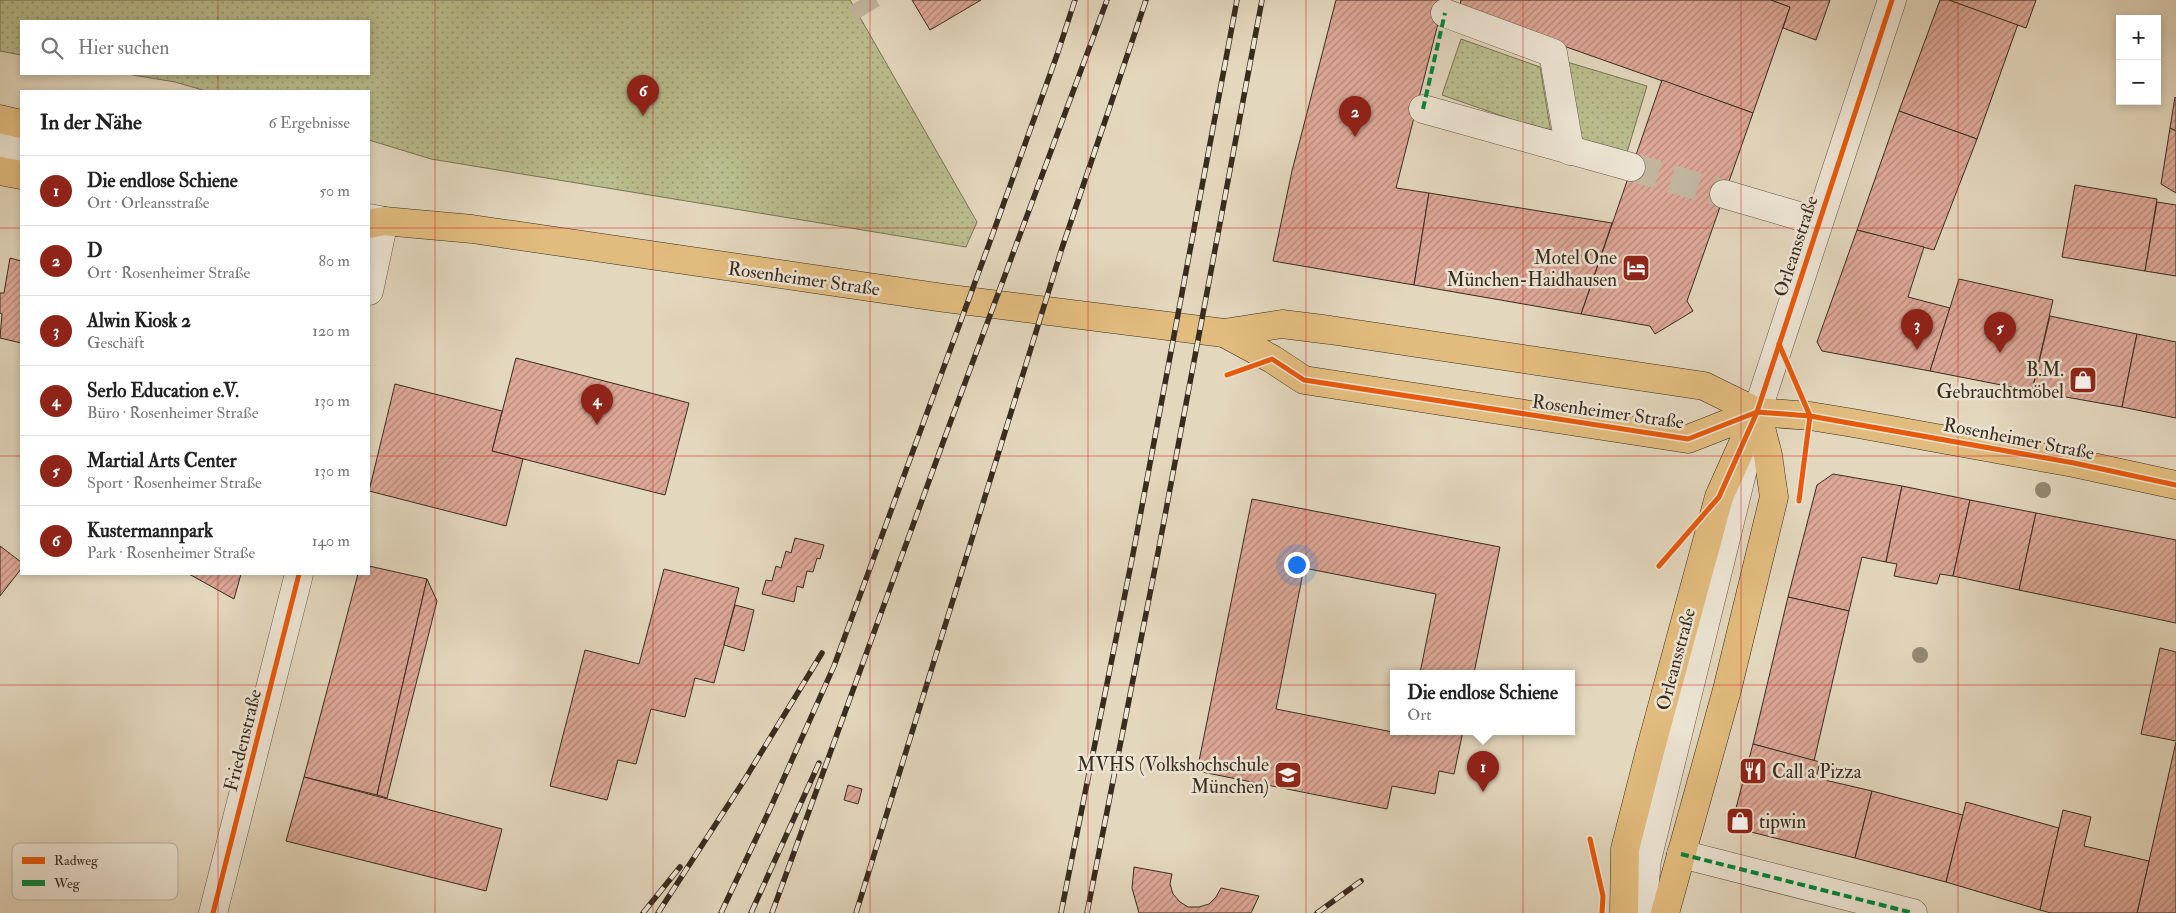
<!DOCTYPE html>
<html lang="de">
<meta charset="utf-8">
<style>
:root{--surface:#fff;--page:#f6f6f6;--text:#222;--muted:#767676;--line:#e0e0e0;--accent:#8f2418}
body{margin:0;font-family:"IM FELL Double Pica",serif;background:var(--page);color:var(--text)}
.controls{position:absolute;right:15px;top:15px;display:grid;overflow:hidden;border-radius:0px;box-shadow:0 2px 8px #0003}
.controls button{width:45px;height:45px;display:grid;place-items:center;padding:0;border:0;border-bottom:1px solid var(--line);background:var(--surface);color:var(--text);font:25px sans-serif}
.you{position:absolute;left:1296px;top:564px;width:18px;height:18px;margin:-12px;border:4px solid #fff;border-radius:50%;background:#1a73e8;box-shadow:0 0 0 8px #1a73e833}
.badge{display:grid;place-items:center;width:32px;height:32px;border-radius:50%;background:var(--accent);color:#fff;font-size:16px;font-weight:700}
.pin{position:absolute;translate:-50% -41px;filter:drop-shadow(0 1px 2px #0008)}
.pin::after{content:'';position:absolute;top:26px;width:18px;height:15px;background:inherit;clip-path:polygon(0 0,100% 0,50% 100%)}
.popup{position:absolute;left:1390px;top:670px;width:185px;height:65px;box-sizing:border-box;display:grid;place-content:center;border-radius:0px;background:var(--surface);filter:drop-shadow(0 1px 4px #0005);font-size:16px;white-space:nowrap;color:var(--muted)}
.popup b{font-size:19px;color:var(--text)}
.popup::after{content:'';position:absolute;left:50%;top:100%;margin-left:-10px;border:10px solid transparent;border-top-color:var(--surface)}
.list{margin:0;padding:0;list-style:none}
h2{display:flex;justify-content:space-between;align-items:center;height:65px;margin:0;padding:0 20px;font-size:21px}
h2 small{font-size:16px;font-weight:400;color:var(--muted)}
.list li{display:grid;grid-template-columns:32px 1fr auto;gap:15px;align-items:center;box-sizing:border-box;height:70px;padding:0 20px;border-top:1px solid var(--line)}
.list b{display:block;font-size:19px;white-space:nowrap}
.list p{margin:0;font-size:16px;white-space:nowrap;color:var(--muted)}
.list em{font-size:16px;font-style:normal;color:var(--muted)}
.icon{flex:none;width:28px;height:28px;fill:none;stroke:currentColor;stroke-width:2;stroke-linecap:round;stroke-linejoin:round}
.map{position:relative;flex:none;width:2176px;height:913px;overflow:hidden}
.search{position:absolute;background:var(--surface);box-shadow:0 2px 8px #0003;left:20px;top:20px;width:350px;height:55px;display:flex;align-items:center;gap:12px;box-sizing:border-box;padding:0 18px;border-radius:0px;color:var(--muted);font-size:19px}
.panel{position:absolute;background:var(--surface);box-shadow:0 2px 8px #0003;left:20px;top:90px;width:350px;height:485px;border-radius:0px}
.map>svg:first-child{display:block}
.green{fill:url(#green-dots);stroke:#797456}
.building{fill:url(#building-hatch);stroke:#382c20}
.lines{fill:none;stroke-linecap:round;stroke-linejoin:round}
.minor-tunnel{stroke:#c1b59e;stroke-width:28;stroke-dasharray:28 14;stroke-linecap:butt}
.minor-casing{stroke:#635747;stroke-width:29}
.major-casing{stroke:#382c20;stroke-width:29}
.minor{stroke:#ede5d4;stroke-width:28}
.major{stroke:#e2bc7e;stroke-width:28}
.rail-casing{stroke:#382c20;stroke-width:5.5}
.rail{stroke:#ede5d4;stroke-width:4;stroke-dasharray:11;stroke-linecap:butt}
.quiet{stroke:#00873e;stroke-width:4;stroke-dasharray:8 4;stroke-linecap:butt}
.cycleway-casing{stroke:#ede5d4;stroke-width:8}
.cycleway{stroke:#e8590c;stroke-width:5}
.tree{fill:#938973}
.grid{fill:none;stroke:#d62828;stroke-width:1;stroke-opacity:0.55}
.labels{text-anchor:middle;stroke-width:5;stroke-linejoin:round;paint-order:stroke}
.street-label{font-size:19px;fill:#382c20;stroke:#ede5d4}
.poi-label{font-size:19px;fill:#382c20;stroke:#ede5d4;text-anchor:end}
.key{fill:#ede5d4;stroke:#b7ae9e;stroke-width:1}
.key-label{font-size:14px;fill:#382c20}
</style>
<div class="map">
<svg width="2176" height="913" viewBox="0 0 2176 913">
<defs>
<pattern id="green-dots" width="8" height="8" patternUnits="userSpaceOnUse" patternTransform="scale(1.25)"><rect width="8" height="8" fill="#babd8d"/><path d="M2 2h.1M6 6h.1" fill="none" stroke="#989a73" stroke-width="1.8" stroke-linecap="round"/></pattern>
<pattern id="building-hatch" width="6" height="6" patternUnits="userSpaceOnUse" patternTransform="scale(1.25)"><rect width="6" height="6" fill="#dea897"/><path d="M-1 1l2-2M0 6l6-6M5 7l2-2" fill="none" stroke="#b5897b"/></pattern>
</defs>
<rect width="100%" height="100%" fill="#e3d7bd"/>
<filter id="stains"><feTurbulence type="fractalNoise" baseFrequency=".004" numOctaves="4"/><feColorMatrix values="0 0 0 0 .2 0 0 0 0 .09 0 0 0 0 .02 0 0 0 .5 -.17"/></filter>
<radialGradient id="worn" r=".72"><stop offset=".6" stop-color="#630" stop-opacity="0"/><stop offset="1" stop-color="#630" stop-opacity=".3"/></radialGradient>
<g class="green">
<path d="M0,0H850L977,222L966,247L431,159L369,140V91H206L175,82L127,74H369V21H21V55L0,51Z"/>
<path d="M1461,39L1540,67L1551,133L1442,95Z"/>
<path d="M1567,62L1647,86L1625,159L1580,145Z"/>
</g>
<g class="building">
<path d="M912,0H981L930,30Z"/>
<path d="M1336,0H1444L1396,188L1429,193L1414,285L1273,261L1292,171Z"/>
<path d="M1461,0H1771L1790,7L1753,113L1459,9Z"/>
<path d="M1771,0H1830L1816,40L1783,28L1790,7Z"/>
<path d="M1940,0H1949L2018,24L1977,139L1899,111Z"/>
<path d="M1949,0H2036L2026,28Z"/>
<path d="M1662,80L1753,113L1687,301L1693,311L1655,334L1650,326L1581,314Z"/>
<path d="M2175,97L2176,98V131L2170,128Z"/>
<path d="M1899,111L1977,139L1934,250L1857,230Z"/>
<path d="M2170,128L2176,131V193L2161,184Z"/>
<path d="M2075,185L2157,199L2145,271L2062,257Z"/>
<path d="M1429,193L1612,223L1581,314L1414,285Z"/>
<path d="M2157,202L2176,205V276L2145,271Z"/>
<path d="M1857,230L1924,247L1908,297L1950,308L1930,371L1822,351L1817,342Z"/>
<path d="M10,258L21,261V343L0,338L2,314L0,313V293H4Z"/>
<path d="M1959,279L2053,300L2032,391L1930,371Z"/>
<path d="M2050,316L2137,334L2122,407L2032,391Z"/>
<path d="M2137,334L2176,342V418L2122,407Z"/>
<path d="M516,358L689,403L665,495L492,451Z"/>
<path d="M395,384L502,411L492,451L523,459L506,526L369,491Z"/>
<path d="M1833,474L1902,486L1886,562L1862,557L1849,611L1788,597L1817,485Z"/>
<path d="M1902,486L1970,500L1953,576L1940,574L1937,584L1894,576L1897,564L1886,562Z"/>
<path d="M1252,499L1500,547L1474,673H1420L1436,594L1304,568L1276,709L1408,735L1409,731H1463L1454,774L1439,771L1435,794L1392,786L1387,809L1197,771Z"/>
<path d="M1970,500L2036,513L2019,590L1953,576Z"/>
<path d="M2036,513L2176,540V623L2019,590Z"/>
<path d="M795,538L824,545L820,559L817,558L813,572L807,571L803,588L797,586L794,602L762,594L766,580L772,581L776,566L781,568L786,551L791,553Z"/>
<path d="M0,546L21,562V569L0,596Z"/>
<path d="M369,566L427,579L377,795L304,777L358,574H369Z"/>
<path d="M664,569L739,588L714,683L695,678L685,717L651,709L636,764L618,760L607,800L550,786L585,650L639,664Z"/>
<path d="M189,574H241L234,599Z"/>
<path d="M427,579L437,601L387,798L377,795Z"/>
<path d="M1788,597L1849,611L1814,761L1753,744Z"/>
<path d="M735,605L754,610L744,651L724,645Z"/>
<path d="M2160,648L2176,652V741L2141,734Z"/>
<path d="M2176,742V913H2137L2149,861Z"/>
<path d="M1753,744L1820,762L1816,778L1872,791L1855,858L1731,827Z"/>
<path d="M304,777L502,829L486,891L286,841Z"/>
<path d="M848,785L862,789L858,804L844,800Z"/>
<path d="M1872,791L1963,815L1946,882L1855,858Z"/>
<path d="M1966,802L2059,828L2040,910L1946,882Z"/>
<path d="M2063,810L2091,817L2084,846L2149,861L2137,913H2051L2040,910Z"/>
<path d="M1134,867L1172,874L1170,884L1173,894L1180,902L1188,907H1199L1209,904L1216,897L1221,888L1259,896L1251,913H1139L1132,888Z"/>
</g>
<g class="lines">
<g class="minor-tunnel">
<path d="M860,0L868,13"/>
<path d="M1631,167L1724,194"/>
</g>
<defs>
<g id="minor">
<path d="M1445,13L1553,53L1570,151"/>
<path d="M1423,109L1631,167"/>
<path d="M0,147L21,151"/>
<path d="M1724,194L1819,222"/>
<path d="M369,218L384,221L369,291"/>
<path d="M1681,854L1913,913"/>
<path d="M213,913L299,574"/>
<path d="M1642,913L1647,860L1757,412L1892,0"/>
</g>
<g id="major">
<path d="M0,119L21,124"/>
<path d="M0,171L21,175"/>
<path d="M369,224L384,221L472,229L944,298L1224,333L1282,324L1330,330L1704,386L1757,412L1810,416L1853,423L2074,463L2176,485"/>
<path d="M1224,333L1272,359L1304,380L1688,439L1757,412"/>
<path d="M1624,913L1625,849L1650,751L1719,497L1757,412"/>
<path d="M1665,913L1727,690L1774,497L1768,455L1757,412"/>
</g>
</defs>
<use href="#minor" class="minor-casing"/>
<use href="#major" class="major-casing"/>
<use href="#minor" class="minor"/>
<use href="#major" class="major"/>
<defs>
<g id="rail">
<path d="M643,913L680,867"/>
<path d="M658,913L745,779L822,653"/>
<path d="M721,913L770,809L834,666L992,236L1057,55L1075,0"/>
<path d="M751,913L819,763"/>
<path d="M772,913L949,426L1107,0"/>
<path d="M856,913L1062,248L1146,0"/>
<path d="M1061,913L1133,554L1237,0"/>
<path d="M1087,913L1157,558L1262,0"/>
<path d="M1317,913L1361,881"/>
</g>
</defs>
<use href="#rail" class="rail-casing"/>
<use href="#rail" class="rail"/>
<g class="quiet">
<path d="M1423,109L1445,13"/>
<path d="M1681,854L1913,913"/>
</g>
<defs>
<g id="cycleway">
<path d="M1779,344L1810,416L1799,501"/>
<path d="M1227,375L1272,359L1304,380L1688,439L1757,412L1810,416L2074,463L2176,485"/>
<path d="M1659,566L1719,497L1757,412L1892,0"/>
<path d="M1590,839L1603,896L1602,913"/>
<path d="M213,913L299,574"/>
</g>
</defs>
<use href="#cycleway" class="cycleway-casing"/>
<use href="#cycleway" class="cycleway"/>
</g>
<g class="tree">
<circle cx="2043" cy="490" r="8"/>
<circle cx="1920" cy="655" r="8"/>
</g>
<path class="grid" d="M218,0V21M435,0V913M653,0V913M870,0V913M1088,0V913M1306,0V913M1523,0V913M1741,0V913M1958,0V913M218,74V91M0,228H21M369,228H2176M0,456H21M369,456H2176M218,574V913M0,685H2176"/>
<defs>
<symbol id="hotel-square" viewBox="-11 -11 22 22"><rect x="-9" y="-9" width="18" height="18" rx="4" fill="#8f2418" stroke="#ede5d4"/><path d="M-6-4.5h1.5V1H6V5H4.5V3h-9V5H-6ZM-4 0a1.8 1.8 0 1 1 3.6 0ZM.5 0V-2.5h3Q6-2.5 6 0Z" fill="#fff"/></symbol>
<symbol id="shop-square" viewBox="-11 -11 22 22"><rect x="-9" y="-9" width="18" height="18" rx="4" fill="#8f2418" stroke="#ede5d4"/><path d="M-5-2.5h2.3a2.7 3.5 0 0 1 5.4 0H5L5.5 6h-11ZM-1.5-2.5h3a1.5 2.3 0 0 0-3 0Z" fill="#fff"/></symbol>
<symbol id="restaurant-square" viewBox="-11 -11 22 22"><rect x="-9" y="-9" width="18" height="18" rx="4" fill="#8f2418" stroke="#ede5d4"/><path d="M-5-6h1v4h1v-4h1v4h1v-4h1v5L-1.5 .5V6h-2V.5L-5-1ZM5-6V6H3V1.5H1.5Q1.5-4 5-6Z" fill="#fff"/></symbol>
<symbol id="school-square" viewBox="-11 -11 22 22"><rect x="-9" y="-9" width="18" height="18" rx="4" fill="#8f2418" stroke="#ede5d4"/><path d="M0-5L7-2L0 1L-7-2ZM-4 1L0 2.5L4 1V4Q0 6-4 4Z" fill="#fff"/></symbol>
</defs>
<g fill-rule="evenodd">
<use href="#hotel-square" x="1620" y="252" width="32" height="32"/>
<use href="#shop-square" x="2067" y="364" width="32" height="32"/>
<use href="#restaurant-square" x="1737" y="755" width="32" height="32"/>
<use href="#school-square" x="1272" y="759" width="32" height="32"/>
<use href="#shop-square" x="1724" y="805" width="32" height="32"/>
</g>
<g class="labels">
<g class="street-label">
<text transform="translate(1795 246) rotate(-72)" y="7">Orleansstraße</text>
<text transform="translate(804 278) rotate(8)" y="7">Rosenheimer Straße</text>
<text transform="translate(1608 411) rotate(8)" y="7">Rosenheimer Straße</text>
<text transform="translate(2019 438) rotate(11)" y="7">Rosenheimer Straße</text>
<text transform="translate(1675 659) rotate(-75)" y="7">Orleansstraße</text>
<text transform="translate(242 740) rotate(-76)" y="7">Friedenstraße</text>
</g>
<g class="poi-label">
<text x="1617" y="264">Motel One<tspan x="1617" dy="22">München-Haidhausen</tspan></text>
<text x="2064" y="376">B.M.<tspan x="2064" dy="22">Gebrauchtmöbel</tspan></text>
<text x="1269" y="771">MVHS (Volkshochschule<tspan x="1269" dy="22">München)</tspan></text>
<text x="1772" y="778" text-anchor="start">Call a Pizza</text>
<text x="1759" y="828" text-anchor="start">tipwin</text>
</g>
</g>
<rect x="12" y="843" width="166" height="57" rx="8" class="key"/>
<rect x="22" y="857" width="23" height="7" fill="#e8590c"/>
<rect x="22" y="880" width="23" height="6" fill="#00873e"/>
<g class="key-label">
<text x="54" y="865">Radweg</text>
<text x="54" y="888">Weg</text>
</g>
<rect width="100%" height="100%" filter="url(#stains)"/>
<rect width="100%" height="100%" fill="url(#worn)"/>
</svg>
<div class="controls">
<button>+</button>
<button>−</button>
</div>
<div class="you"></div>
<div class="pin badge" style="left:1483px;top:792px">1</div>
<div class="popup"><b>Die endlose Schiene</b>Ort</div>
<div class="pin badge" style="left:1355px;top:137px">2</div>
<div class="pin badge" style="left:1917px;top:350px">3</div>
<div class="pin badge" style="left:597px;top:425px">4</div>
<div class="pin badge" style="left:2000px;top:353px">5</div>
<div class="pin badge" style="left:643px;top:116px">6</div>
<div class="search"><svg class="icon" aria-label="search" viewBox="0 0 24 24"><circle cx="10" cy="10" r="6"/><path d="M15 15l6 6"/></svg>Hier suchen</div>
<section class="panel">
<h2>In der Nähe<small>6 Ergebnisse</small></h2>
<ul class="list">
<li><span class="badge">1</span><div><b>Die endlose Schiene</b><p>Ort · Orleansstraße</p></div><em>50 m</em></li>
<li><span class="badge">2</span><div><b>D</b><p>Ort · Rosenheimer Straße</p></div><em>80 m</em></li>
<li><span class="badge">3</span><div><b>Alwin Kiosk 2</b><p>Geschäft</p></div><em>120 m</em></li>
<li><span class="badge">4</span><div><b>Serlo Education e.V.</b><p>Büro · Rosenheimer Straße</p></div><em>130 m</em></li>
<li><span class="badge">5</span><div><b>Martial Arts Center</b><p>Sport · Rosenheimer Straße</p></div><em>130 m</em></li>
<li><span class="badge">6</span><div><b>Kustermannpark</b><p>Park · Rosenheimer Straße</p></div><em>140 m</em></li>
</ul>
</section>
</div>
